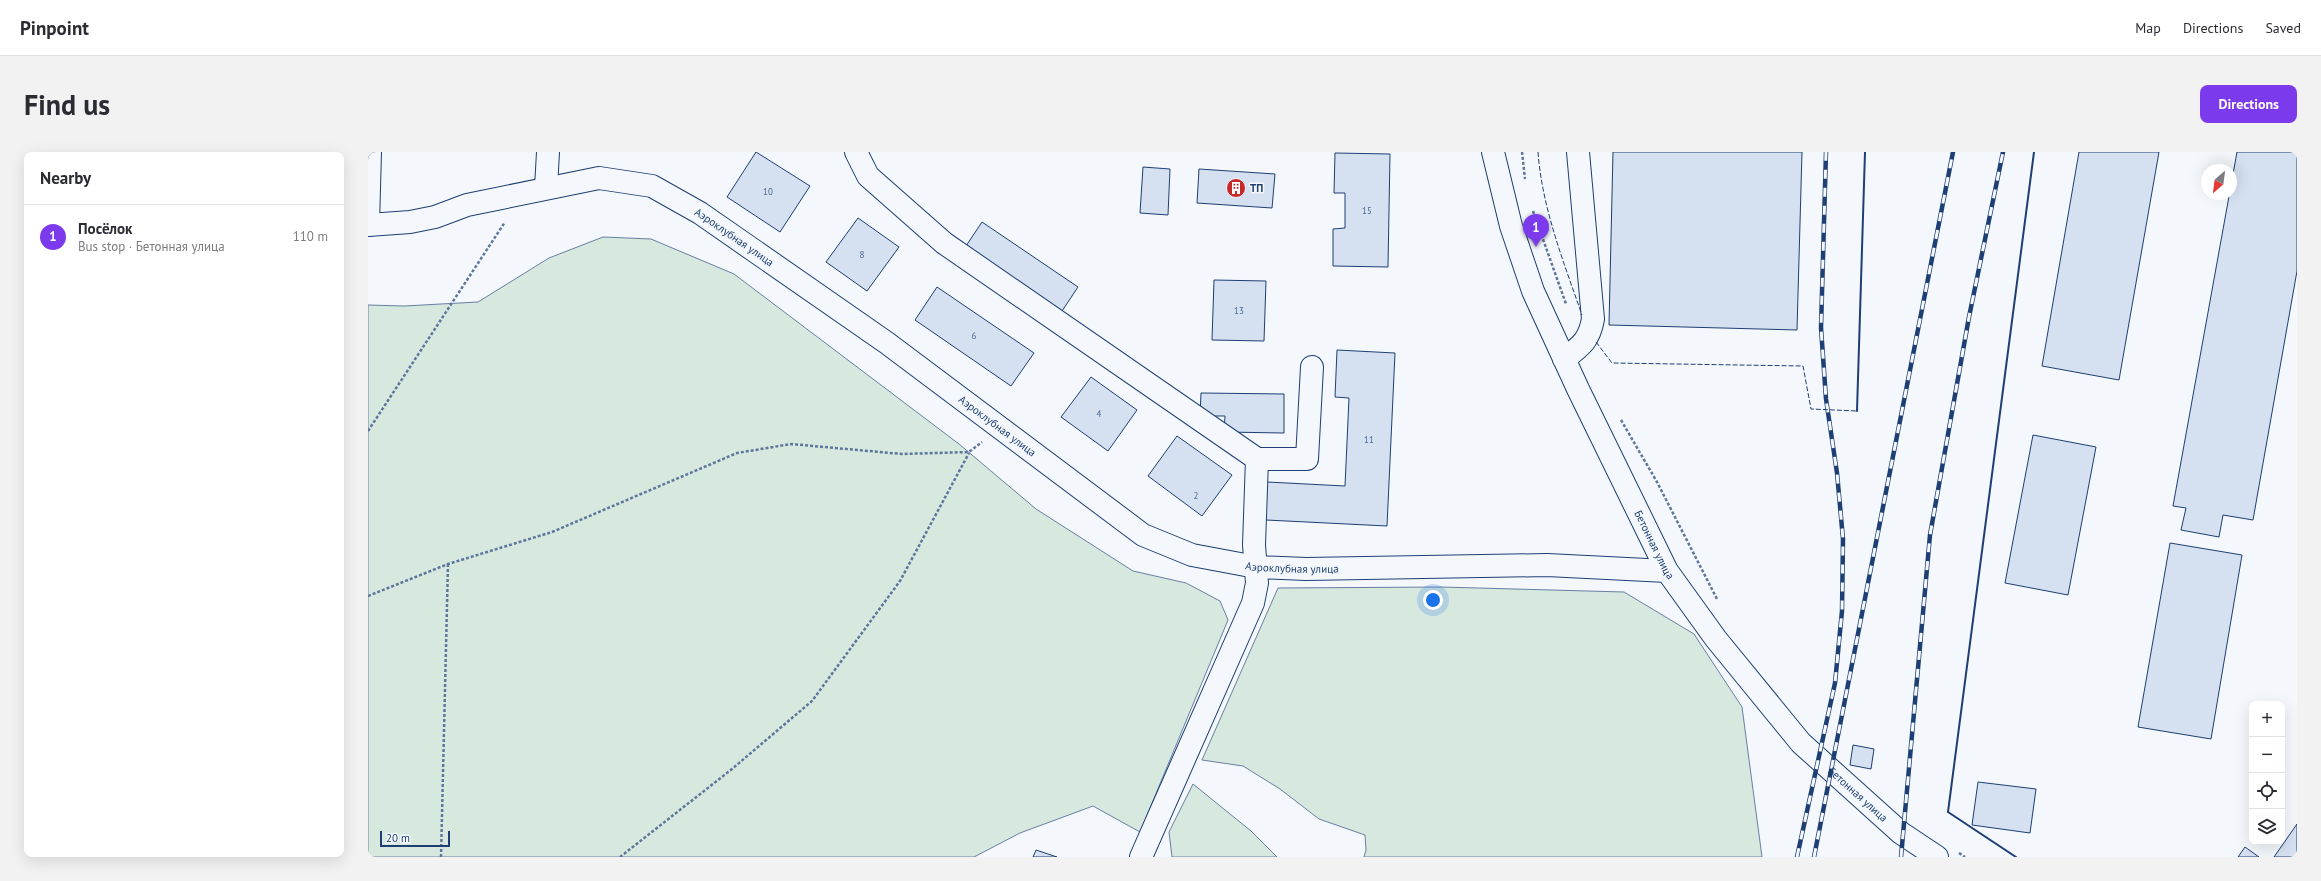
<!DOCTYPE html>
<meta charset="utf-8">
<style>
:root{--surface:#fff;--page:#f2f2f3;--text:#2b2b33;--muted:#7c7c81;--line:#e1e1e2;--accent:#7c3aed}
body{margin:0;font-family:"PT Sans",sans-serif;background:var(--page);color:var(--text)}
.controls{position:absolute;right:12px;bottom:12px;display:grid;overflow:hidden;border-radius:8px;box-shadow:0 4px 16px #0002}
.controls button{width:36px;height:36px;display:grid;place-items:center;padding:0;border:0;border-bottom:1px solid var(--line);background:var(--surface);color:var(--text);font:20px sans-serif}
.compass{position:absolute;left:1833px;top:12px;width:36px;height:36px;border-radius:50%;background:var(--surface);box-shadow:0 4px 16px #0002;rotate:208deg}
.scale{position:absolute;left:12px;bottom:10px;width:70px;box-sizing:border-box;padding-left:4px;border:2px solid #1d3f73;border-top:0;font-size:11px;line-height:14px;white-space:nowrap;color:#1d3f73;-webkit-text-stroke:3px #f4f7fb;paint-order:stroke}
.you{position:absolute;left:1065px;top:448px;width:14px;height:14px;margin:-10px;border:3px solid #fff;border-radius:50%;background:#1a73e8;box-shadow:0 0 0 6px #1a73e833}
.badge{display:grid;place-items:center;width:26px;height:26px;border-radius:50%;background:var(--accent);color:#fff;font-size:13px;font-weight:700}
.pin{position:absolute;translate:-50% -33px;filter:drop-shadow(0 1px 2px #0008)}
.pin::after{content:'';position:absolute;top:21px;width:14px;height:12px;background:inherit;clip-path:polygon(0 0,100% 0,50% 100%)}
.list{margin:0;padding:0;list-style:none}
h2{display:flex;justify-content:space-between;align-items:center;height:52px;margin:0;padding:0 16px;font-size:17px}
h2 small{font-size:13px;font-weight:400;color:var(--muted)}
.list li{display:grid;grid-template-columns:26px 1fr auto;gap:12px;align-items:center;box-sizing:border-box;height:64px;padding:0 16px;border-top:1px solid var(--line)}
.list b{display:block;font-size:15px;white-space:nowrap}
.list p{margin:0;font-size:13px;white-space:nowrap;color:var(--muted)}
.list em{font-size:13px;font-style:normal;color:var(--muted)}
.icon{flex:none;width:22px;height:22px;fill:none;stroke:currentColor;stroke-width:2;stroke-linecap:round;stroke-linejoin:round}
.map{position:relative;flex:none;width:1929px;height:705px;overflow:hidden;border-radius:8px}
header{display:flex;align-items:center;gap:24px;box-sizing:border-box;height:56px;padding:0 20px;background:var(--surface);border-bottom:1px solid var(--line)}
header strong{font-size:19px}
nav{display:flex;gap:22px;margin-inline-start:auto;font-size:14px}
.intro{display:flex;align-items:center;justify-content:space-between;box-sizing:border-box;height:96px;padding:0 24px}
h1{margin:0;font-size:28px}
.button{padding:10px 18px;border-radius:8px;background:var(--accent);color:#fff;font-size:14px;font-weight:700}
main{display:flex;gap:24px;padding:0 24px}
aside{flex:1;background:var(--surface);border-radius:8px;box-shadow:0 4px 16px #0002}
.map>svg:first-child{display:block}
.green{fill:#d7e8df;stroke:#687fa3}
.building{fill:#d5e0f0;stroke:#1d3f73}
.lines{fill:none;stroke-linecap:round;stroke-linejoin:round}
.minor-casing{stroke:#1d3f73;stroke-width:24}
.path{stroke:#5e769c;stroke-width:2.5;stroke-dasharray:3 2;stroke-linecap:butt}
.minor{stroke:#f4f7fb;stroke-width:22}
.rail-casing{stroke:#1d3f73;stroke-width:4.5}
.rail{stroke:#f4f7fb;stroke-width:3;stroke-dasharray:9;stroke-linecap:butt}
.fence{stroke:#1d3f73;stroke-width:1;stroke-dasharray:5 2;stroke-linecap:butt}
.wall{stroke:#1d3f73;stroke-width:2}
.labels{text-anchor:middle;stroke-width:3;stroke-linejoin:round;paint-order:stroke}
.number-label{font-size:9px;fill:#4b6792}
.poi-label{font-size:11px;font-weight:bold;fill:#1d3f73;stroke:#f4f7fb;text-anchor:start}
.street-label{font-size:11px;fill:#1d3f73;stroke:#f4f7fb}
</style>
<header>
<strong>Pinpoint</strong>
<nav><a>Map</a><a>Directions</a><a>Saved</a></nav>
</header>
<div class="intro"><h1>Find us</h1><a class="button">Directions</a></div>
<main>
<aside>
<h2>Nearby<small></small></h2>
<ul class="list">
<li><span class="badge">1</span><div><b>Посёлок</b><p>Bus stop · Бетонная улица</p></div><em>110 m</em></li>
</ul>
</aside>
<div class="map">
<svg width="1929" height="705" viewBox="0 0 1929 705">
<rect width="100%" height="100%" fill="#f4f7fb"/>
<g class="green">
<path d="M235,85L283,87L366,122L591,292L668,357L765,419L818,431L852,449L860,468L772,680L725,654L652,681L606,705H0V153L36,154L110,150L181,106Z"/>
<path d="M1073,435L1256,440L1326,482L1374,555L1394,705H996L998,698L997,683L951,667L912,637L875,614L834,608L910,436Z"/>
<path d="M825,632L883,679L909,705H804L801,680Z"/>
</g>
<g class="building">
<path d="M388,0L442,34L412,80L359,45Z"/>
<path d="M1245,0H1434L1429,178L1241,173Z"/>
<path d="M1711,0H1791L1751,228L1674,214Z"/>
<path d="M1869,0H1929V119L1885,368L1855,363L1851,385L1813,378L1818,356L1805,354Z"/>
<path d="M967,1L1022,2L1020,115L965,114V77L977,76V41H966Z"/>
<path d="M775,15L802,17L800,63L772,61Z"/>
<path d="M831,17L907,22L904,56L829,51Z"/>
<path d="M490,66L531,95L499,139L458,110Z"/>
<path d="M614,70L710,135L694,159L598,94Z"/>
<path d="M846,128L898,129L896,189L844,188Z"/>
<path d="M569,135L666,201L643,234L547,168Z"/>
<path d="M969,198L1027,201L1019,374L898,368L899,330L977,334L981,246L967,245Z"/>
<path d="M723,225L769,258L740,299L693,265Z"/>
<path d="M833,241L916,242V281L856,280L857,264H832Z"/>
<path d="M1665,283L1728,295L1700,443L1637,431Z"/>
<path d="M809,284L864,323L834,364L780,324Z"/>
<path d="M1802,391L1874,403L1843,587L1770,575Z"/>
<path d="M1485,593L1506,597L1503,617L1482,613Z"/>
<path d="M1610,630L1668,637L1662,681L1604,673Z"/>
<path d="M1929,672V705H1906Z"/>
<path d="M1877,695L1891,705H1870Z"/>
<path d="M668,698L689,705H665Z"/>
</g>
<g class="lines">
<defs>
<g id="minor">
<path d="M488,0L500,24L576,91L889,307"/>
<path id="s1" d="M1125,0L1143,74L1165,139L1210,237L1299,419L1348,487L1433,591L1533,681L1569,705"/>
<path d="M178,36L180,0"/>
<path id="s2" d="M0,73L42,70L67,65L99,53L231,26L284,34L332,61L519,191L775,383L824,403L888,415L938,417L1179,413L1299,419"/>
<path d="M0,73L2,0"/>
<path d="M1196,207C1213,194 1221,189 1225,167L1210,0"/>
<path d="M773,705L885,451L889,431L886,393L889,307H939L944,215"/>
</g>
</defs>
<use href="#minor" class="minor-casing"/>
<g class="path">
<path d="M1154,0L1157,27"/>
<path d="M1165,59L1198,152"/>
<path d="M1253,268L1289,330L1349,447"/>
<path d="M0,279L137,70"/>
<path d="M0,444L80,412L184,380L369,301L423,292L534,302L601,300L614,290"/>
<path d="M1591,701L1597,705"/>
<path d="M73,705L80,412"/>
<path d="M252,705L364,617L444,549L532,429L601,301"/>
</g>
<use href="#minor" class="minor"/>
<defs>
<g id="rail">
<path d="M1429,705L1467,531L1474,459L1475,387L1469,321L1458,247L1453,176L1458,0"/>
<path d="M1446,705L1585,0"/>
<path d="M1533,705L1562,383L1601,165L1635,0"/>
</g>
</defs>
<use href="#rail" class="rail-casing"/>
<use href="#rail" class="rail"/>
<g class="fence">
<path d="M1170,0C1174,56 1196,111 1214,163"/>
<path d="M1228,190L1244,211L1435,214L1443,257L1489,259"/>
</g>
<g class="wall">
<path d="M1489,259L1497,0"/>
<path d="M1648,705L1580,660L1666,0"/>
</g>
</g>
<defs>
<symbol id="building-disc" viewBox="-11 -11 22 22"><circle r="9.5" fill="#c62828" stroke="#f4f7fb"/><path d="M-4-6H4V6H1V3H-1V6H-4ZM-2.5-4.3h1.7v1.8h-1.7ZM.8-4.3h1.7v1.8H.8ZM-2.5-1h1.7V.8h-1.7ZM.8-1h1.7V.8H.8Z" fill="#fff"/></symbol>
</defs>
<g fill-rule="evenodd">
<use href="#building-disc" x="857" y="25" width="22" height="22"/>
</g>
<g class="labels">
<g class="number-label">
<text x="400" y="43">10</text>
<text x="999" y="62">15</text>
<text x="494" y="106">8</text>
<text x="871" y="162">13</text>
<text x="606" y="187">6</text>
<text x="731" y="265">4</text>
<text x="1001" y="291">11</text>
<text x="828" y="347">2</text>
</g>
<g class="poi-label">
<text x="882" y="40">ТП</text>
</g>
<g class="street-label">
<text dy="4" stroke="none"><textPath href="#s2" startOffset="387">Аэроклубная улица</textPath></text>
<text dy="4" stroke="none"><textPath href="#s2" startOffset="711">Аэроклубная улица</textPath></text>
<text dy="4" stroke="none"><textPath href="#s1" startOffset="426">Бетонная улица</textPath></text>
<text dy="4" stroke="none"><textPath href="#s2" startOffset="1047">Аэроклубная улица</textPath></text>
<text dy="4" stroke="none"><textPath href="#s1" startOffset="750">Бетонная улица</textPath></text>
</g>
</g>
</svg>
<div class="controls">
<button>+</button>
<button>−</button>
<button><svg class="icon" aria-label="locate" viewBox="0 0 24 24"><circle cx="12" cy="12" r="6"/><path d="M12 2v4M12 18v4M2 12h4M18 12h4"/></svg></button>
<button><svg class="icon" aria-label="layers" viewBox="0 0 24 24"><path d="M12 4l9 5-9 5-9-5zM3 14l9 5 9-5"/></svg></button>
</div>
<svg class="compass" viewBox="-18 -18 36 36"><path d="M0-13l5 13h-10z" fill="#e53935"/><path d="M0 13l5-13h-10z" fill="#7c7c81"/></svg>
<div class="scale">20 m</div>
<div class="you"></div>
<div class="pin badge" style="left:1168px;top:95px">1</div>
</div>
</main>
